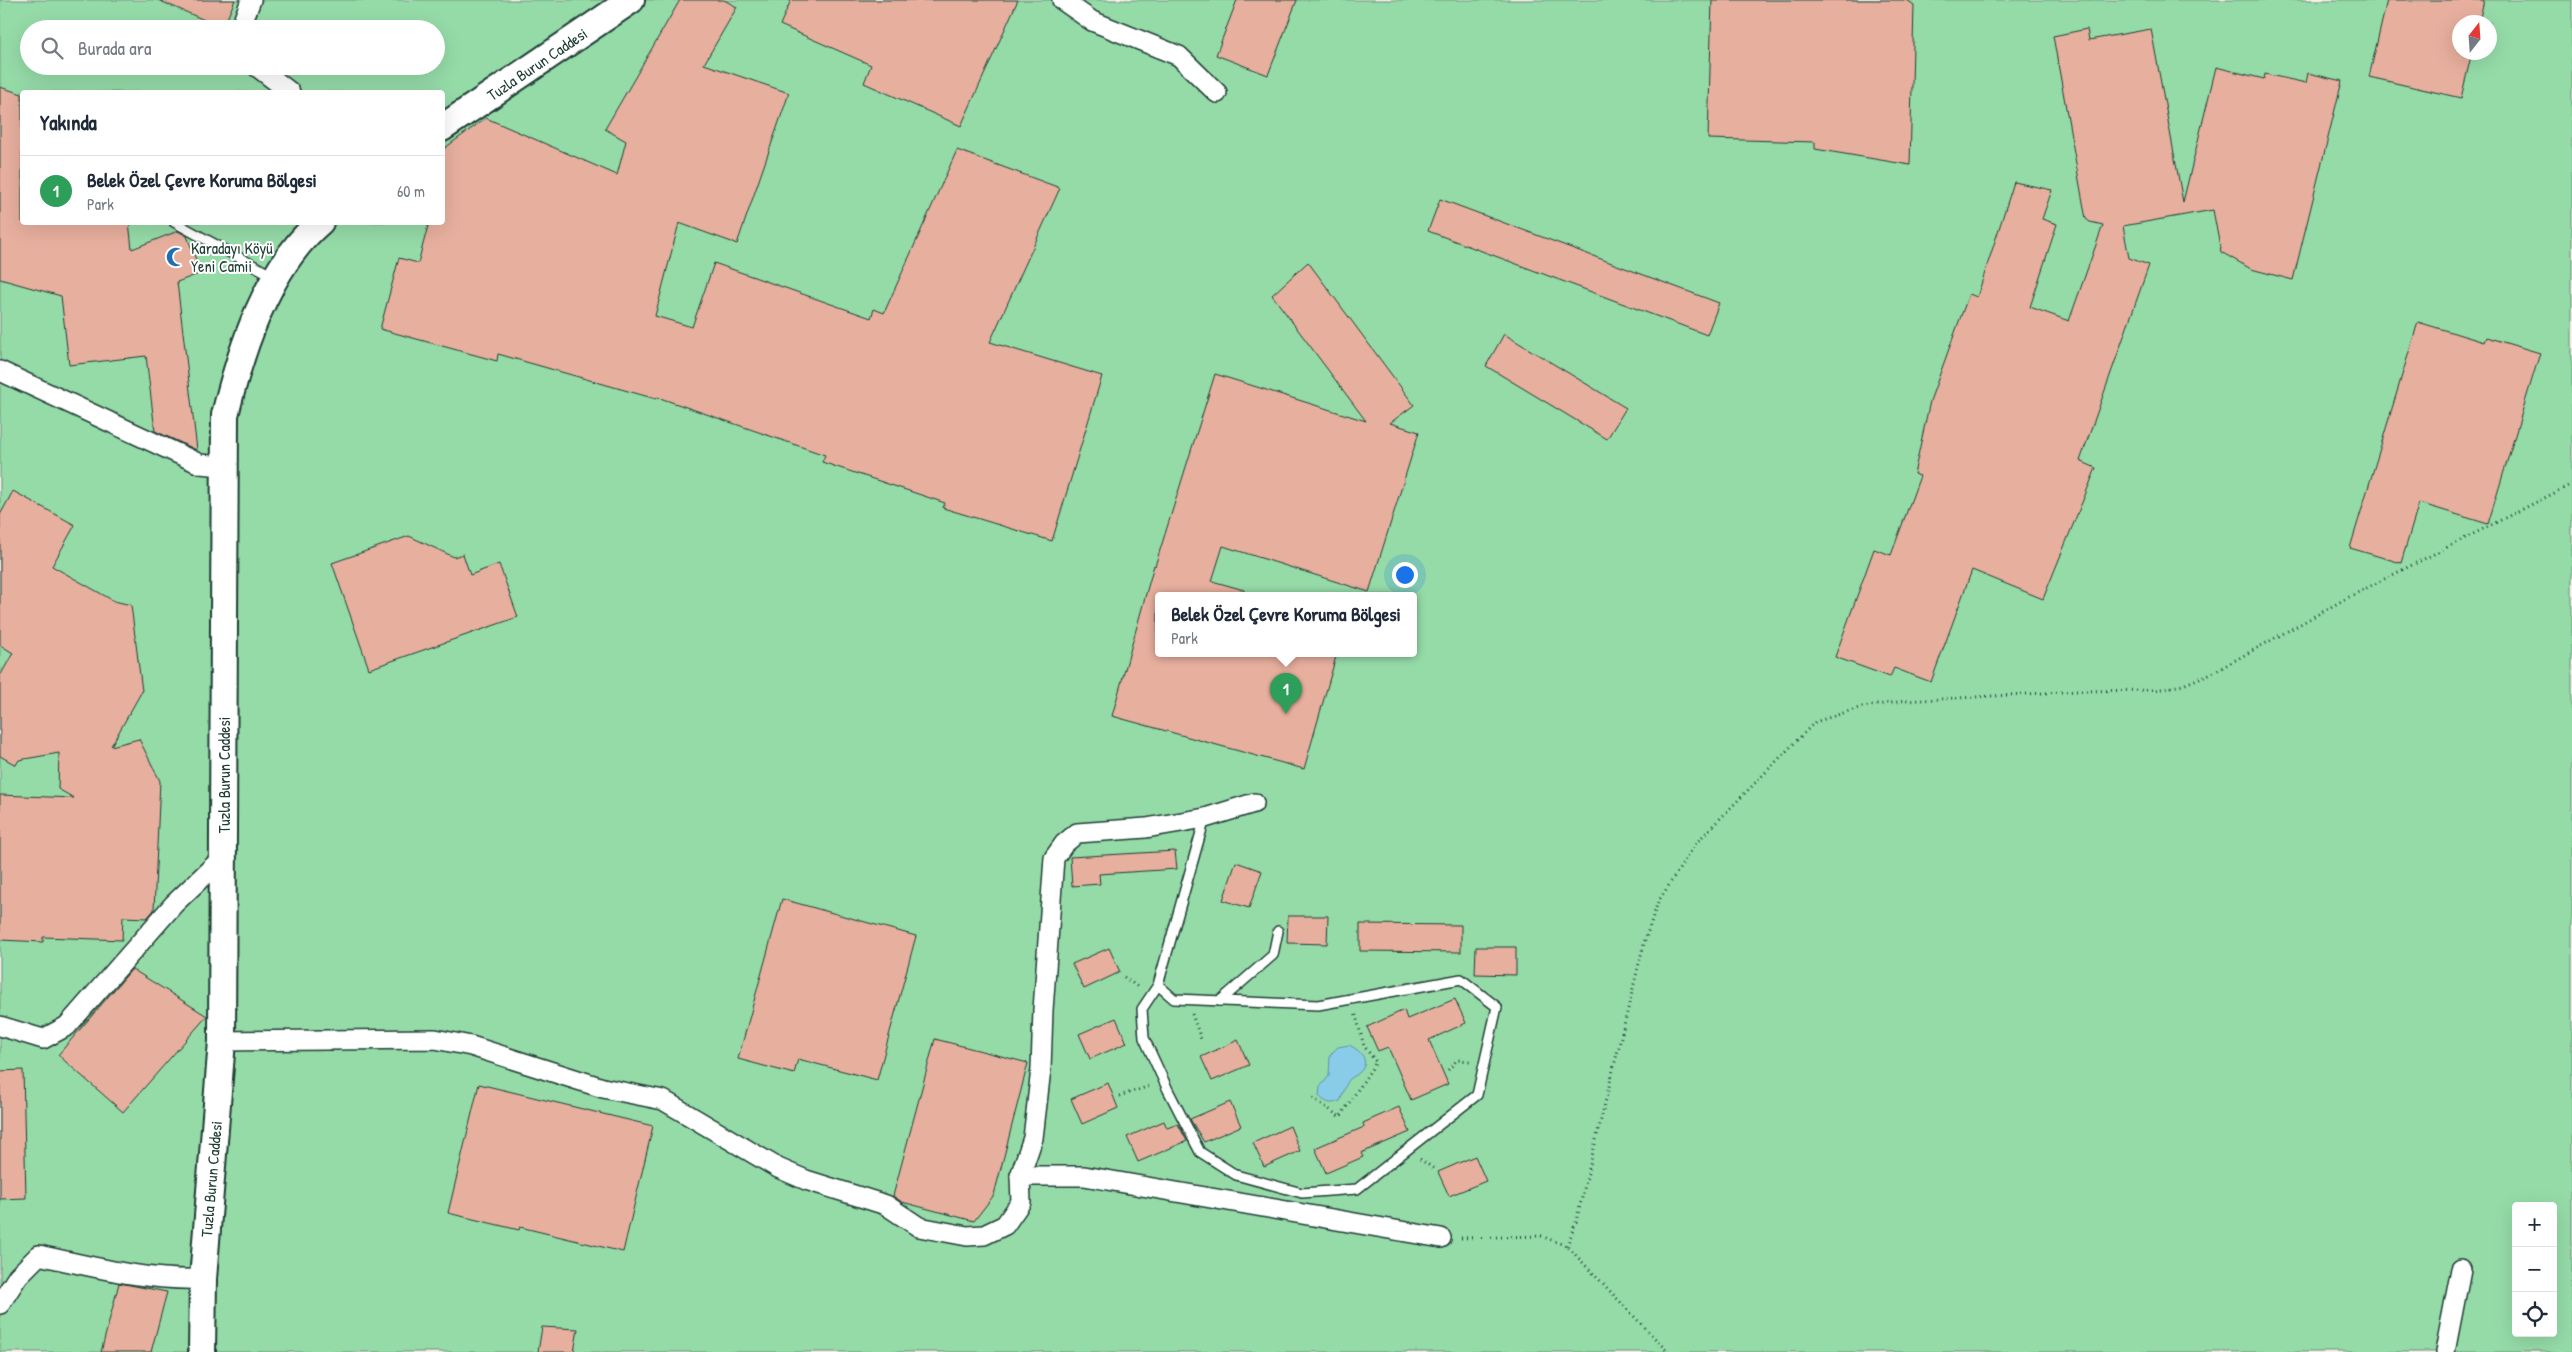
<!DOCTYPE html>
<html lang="tr">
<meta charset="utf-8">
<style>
:root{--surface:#fff;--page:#f2f2f3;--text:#1f2937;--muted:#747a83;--line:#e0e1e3;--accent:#1a73e8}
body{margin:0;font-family:"Patrick Hand",sans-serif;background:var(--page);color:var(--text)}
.controls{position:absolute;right:15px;bottom:15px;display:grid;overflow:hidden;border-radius:5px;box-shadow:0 5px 20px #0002}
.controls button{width:45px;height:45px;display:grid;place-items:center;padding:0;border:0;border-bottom:1px solid var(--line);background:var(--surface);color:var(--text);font:25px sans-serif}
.compass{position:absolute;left:2452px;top:15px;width:45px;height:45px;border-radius:50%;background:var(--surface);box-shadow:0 5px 20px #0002;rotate:17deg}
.you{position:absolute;left:1404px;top:574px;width:18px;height:18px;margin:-12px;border:4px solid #fff;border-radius:50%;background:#1a73e8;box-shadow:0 0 0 8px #1a73e833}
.badge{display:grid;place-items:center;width:32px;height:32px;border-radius:50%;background:var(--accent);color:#fff;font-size:16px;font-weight:700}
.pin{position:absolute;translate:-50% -41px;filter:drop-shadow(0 1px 2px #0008)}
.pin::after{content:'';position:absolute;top:26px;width:18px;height:15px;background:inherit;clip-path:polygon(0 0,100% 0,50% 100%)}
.popup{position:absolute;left:1155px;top:592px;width:262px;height:65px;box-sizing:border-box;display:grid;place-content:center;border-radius:5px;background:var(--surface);filter:drop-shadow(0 1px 4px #0005);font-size:16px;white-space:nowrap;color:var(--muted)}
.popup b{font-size:19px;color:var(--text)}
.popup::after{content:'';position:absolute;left:50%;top:100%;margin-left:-10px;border:10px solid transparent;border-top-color:var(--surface)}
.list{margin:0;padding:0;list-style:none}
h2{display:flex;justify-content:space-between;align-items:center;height:65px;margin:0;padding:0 20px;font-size:21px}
h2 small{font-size:16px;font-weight:400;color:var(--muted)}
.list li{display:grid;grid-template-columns:32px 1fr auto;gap:15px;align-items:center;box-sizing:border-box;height:70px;padding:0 20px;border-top:1px solid var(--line)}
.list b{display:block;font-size:19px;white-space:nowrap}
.list p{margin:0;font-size:16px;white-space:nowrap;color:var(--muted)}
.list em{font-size:16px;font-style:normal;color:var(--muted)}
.icon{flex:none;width:28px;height:28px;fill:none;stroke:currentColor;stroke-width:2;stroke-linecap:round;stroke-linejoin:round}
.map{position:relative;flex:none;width:2572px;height:1352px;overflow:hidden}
.search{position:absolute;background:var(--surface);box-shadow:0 5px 20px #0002;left:20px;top:20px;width:425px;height:55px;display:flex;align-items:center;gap:12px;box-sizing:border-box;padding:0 18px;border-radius:28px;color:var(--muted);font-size:19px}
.panel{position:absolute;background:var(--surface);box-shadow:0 5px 20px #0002;left:20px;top:90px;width:425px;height:135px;border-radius:5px}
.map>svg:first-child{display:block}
.green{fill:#95dba8;stroke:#5a8c6e;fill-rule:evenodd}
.water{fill:#89ccea;stroke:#5f93a1}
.building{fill:#e7af9e;stroke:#1f3d34}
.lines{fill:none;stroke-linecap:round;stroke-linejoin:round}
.lane-casing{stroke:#1f3d34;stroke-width:12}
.street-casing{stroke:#1f3d34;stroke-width:22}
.secondary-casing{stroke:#1f3d34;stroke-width:30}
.path{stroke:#1f3d34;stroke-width:3;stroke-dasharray:1 4;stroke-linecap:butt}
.lane{stroke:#fff;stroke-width:9}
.street{stroke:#fff;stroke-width:19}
.secondary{stroke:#fff;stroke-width:26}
.labels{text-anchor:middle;stroke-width:4;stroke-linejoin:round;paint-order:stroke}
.street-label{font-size:16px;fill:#1f3d34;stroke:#fff}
.poi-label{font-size:16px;fill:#1f3d34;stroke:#fff;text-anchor:start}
</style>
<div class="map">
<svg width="2572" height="1352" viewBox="0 0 2572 1352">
<rect width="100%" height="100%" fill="#faefec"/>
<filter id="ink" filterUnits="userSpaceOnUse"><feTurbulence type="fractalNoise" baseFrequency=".02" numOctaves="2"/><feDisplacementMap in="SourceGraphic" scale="10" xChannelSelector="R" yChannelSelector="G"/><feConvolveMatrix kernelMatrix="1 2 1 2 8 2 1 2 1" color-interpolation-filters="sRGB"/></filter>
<g filter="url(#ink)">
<path class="green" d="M0,0H2572V1352H0ZM2460,22H2490V52H2460ZM29,29H436V66H29ZM22,92H442V222H22ZM1158,595H1414V653H1158ZM2516,1206H2553V1333H2516Z"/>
<path class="water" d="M1349,1045C1360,1050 1371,1061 1360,1072C1357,1075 1353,1077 1350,1079C1345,1084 1343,1095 1340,1101C1331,1105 1326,1103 1319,1096L1320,1087L1329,1076L1330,1055L1338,1047Z"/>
<g class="building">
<path d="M158,0H235L223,28Z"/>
<path d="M680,0H724L737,7L704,64L789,93L737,244L679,223L655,316L692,327L714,263L871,318L874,309L884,313L957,150L1060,188L990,342L1102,376L1052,541L943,508L945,503L822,462L825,455L657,397L656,399L498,354L497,361L380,329L399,258L418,263L429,222H442V150L486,118L617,175L626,141L605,129Z"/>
<path d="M791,0H1018L961,126L864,83L871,65L780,25Z"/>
<path d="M1237,0H1297L1268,75L1216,55Z"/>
<path d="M1712,0H1907L1914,5L1910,165L1815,149V142L1708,139Z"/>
<path d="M2387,0H2484L2479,22H2460V52H2472L2461,98L2369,77Z"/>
<path d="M2087,29L2089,40L2151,29L2183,202L2216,67L2264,79L2265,74L2306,83L2308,73L2342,81L2293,280L2251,269L2221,252L2213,210L2123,226L2129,258L2149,265L2080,461L2096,468L2043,599L1972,570L1931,682L1894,668L1890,677L1835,657L1874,549L1891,555L1920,476L1914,474L1930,401L1969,294L1977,297L2014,182L2052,190L2042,219L2057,224L2030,307L2069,321L2103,225L2090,222L2086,219L2053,36Z"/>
<path d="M0,87L22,94V222H129L132,249L178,231L187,236L201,273L177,282L197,450L155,431L146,356L69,365L61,296L0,279Z"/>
<path d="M1440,199L1719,303L1707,335L1428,231Z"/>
<path d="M1308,262L1414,405L1390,423L1419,432L1369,592L1223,546L1212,581L1244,590L1243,595H1158V653H1337L1304,769L1112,716L1154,565L1155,566L1215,374L1366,421L1272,295Z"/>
<path d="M2418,322L2484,342L2486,337L2540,353L2488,524L2419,503L2401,563L2350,548Z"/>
<path d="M1504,334L1626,408L1607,439L1486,366Z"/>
<path d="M13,491L75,525L52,566L114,601L131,605L142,691L111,746L139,739L160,781L154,910L147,918L123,917L122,940L43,937V942L0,940V795L74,798L58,789L59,753L19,760L16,765L0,756V676L13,653L0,645V515Z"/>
<path d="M409,536L454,557L463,554L470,575L499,564L518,617L369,669L332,563Z"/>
<path d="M1175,851L1177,869L1099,874L1100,884L1072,886L1070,857Z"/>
<path d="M1236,862L1262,871L1249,908L1223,900Z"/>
<path d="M782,899L916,936L877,1080L798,1059L794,1074L738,1059Z"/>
<path d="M1288,916H1328L1327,944L1287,943Z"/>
<path d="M1360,924L1461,925V952L1360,951Z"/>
<path d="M1476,947H1516V975L1475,974Z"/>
<path d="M1109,948L1120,972L1084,989L1072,964Z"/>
<path d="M132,969L207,1016L123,1112L58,1055Z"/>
<path d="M1455,999L1466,1023L1429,1040L1448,1084L1411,1100L1388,1047L1378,1051L1367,1027L1404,1010L1407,1019Z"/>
<path d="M1116,1018L1127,1043L1090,1059L1079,1034Z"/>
<path d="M935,1039L1028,1063L994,1195L974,1221L902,1202L893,1196Z"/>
<path d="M1238,1040L1249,1065L1212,1081L1201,1057Z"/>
<path d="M23,1070L26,1198L0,1199V1071Z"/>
<path d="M1108,1083L1118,1108L1082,1124L1071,1099Z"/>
<path d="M479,1084L653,1126L623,1252L520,1227L519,1230L448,1213Z"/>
<path d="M1230,1102L1241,1126L1204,1142L1190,1119Z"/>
<path d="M1399,1107L1410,1132L1361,1153L1363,1157L1326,1173L1315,1148L1364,1127L1363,1123Z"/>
<path d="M1164,1121L1167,1128L1178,1124L1187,1141L1138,1162L1127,1137Z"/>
<path d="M1290,1126L1300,1151L1264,1167L1253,1143Z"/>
<path d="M1475,1156L1486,1181L1449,1196L1438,1172Z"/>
<path d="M119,1283L167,1292L151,1352H101Z"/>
<path d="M542,1327L578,1329L574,1352H538Z"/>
</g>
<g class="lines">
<defs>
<g id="lane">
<path d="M174,222L273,276"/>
<path d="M1158,985L1174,999L1318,1005L1461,979L1497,1007L1477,1095L1357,1189L1302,1193L1236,1175L1200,1152L1168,1090L1144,1038L1142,1009L1158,985L1205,818"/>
<path d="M1220,1001L1273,955L1278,931"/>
</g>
<g id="street">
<path d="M1062,0L1092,21L1179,56L1217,93"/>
<path d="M240,29L251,0"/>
<path d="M256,66L290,92"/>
<path d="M0,371L200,464L223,466"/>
<path d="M0,1026L43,1039L67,1026L174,904L225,855"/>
<path d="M222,1041L435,1039L471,1046L603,1088L663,1100L778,1168L806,1180L886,1205L919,1227L967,1236L984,1235L1005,1225L1021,1202L1020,1176L1033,1138L1041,1069L1043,1010L1054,858L1064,844L1077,833L1146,828L1205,818L1254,803"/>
<path d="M1020,1176H1084L1441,1238"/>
<path d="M0,1304L18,1276L39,1255C92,1267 148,1281 203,1279"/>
<path d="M2445,1352L2461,1269"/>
</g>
<g id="secondary">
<path d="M442,128L631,0"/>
<path d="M202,1352L203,1279L222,1041L225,415C241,349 267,268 320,222"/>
</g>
</defs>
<use href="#lane" class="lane-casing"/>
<use href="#street" class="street-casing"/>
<use href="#secondary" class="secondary-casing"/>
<g class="path">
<path d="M1124,977L1139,988"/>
<path d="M1192,1014L1202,1042"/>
<path d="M1448,1070L1457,1060L1470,1061"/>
<path d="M1119,1096L1150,1086"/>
<path d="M1313,1098L1340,1117L1376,1062L1364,1046L1355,1012"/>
<path d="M1420,1159L1434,1169"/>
<path d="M1461,1238L1541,1236L1567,1246L1668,1352"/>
<path d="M1567,1246L1576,1222L1644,943L1658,902L1696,843L1815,722L1862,707L1905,701L2078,691L2155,690L2183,685L2214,672L2347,598L2572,484"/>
</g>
<use href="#lane" class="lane"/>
<use href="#street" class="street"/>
<use href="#secondary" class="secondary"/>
</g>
</g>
<defs>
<symbol id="mosque-bare" viewBox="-9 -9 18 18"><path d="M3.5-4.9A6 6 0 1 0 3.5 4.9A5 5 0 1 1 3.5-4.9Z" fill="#1f6fb2" stroke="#fff" stroke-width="2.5" paint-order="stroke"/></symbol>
</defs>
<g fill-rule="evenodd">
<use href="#mosque-bare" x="162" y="243" width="28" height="28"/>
</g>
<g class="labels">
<g class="street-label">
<text transform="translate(537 64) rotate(-34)" y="6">Tuzla Burun Caddesi</text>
<text transform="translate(224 775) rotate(-90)" y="6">Tuzla Burun Caddesi</text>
<text transform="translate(211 1179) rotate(-85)" y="6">Tuzla Burun Caddesi</text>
</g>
<g class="poi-label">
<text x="191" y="254">Karadayı Köyü<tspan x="191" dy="18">Yeni Camii</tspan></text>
</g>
</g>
</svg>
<div class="controls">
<button>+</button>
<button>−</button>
<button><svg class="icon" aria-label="locate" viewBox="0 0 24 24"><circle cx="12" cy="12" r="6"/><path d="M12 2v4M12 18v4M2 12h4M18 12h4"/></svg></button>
</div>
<svg class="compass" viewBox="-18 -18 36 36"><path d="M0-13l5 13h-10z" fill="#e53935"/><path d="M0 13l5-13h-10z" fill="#747a83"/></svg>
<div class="you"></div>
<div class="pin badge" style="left:1286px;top:714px;background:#2e9e5b">1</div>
<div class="popup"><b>Belek Özel Çevre Koruma Bölgesi</b>Park</div>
<div class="search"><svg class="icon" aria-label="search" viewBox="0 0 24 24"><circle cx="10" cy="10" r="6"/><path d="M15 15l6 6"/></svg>Burada ara</div>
<section class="panel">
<h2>Yakında<small></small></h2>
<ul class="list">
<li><span class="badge" style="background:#2e9e5b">1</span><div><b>Belek Özel Çevre Koruma Bölgesi</b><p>Park</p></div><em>60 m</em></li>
</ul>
</section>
</div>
